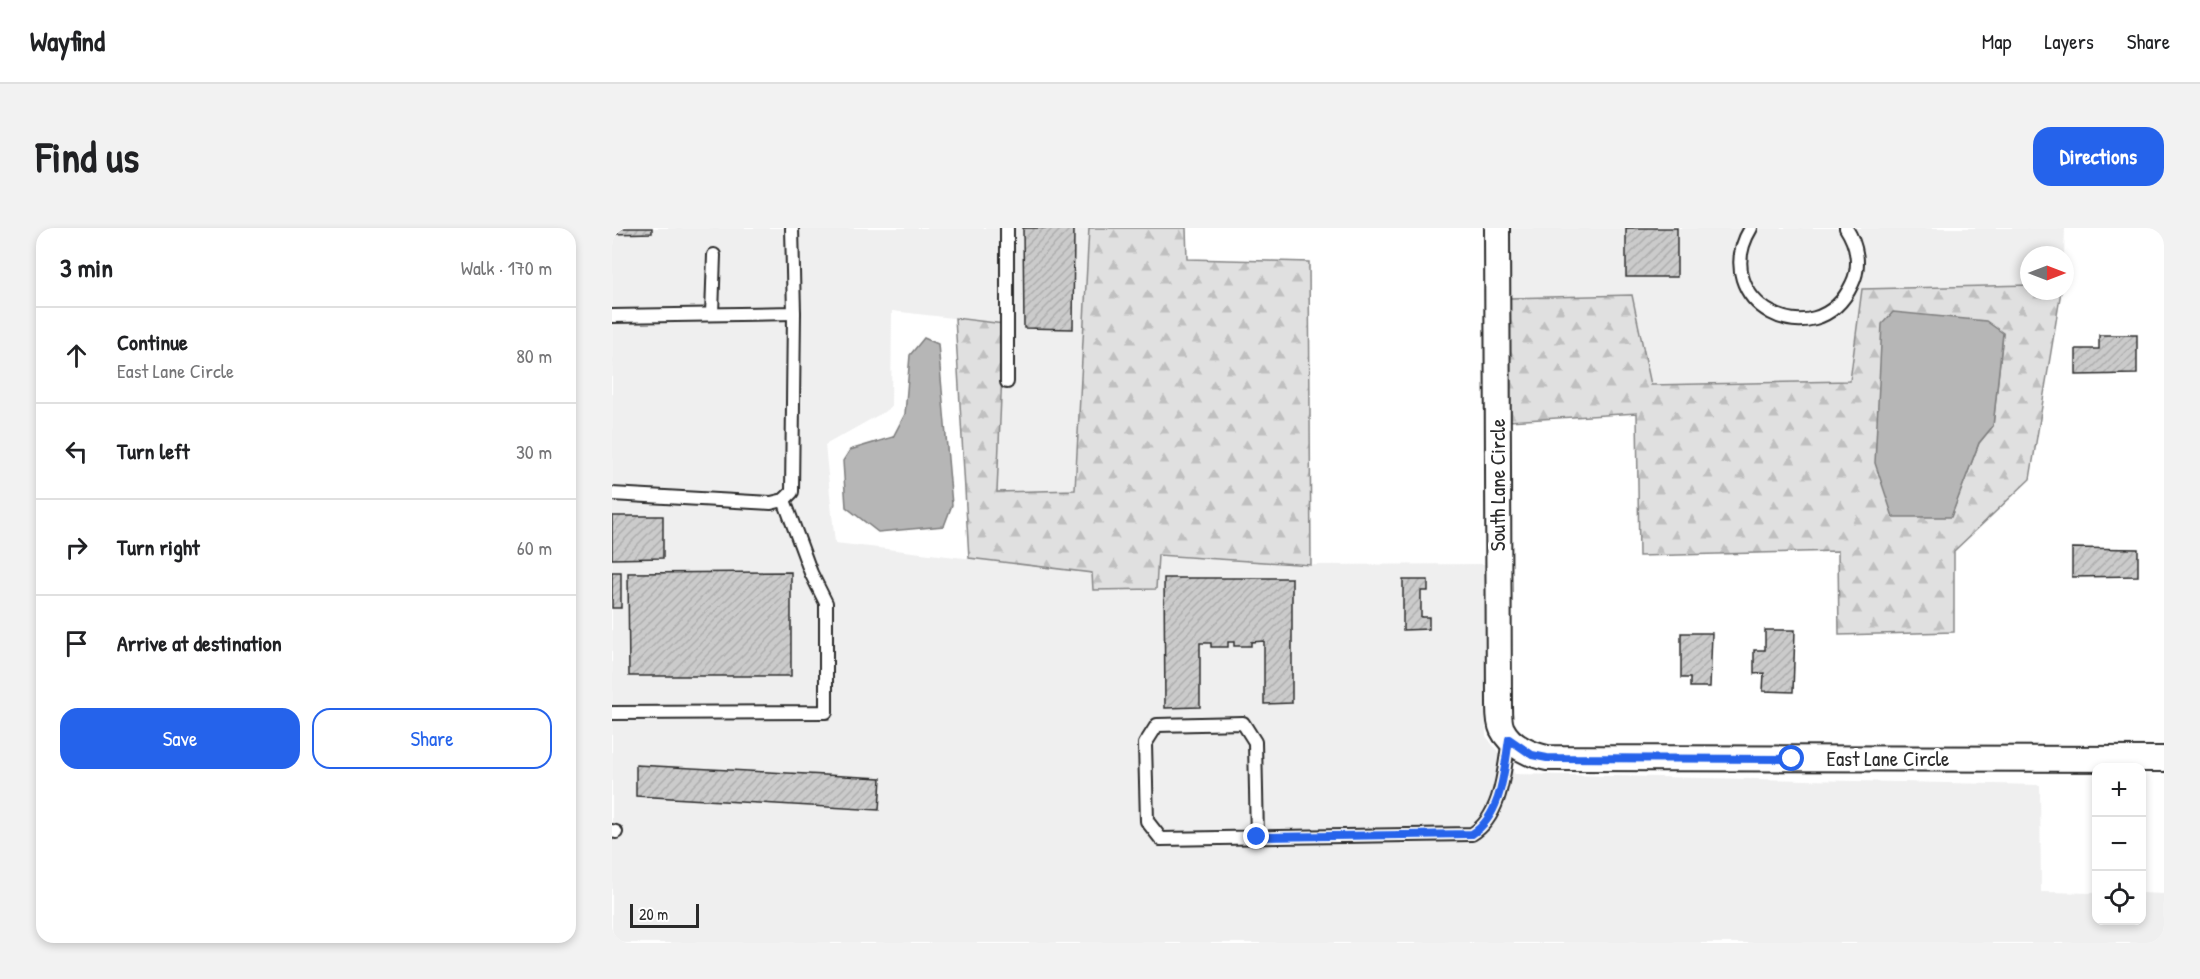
<!DOCTYPE html>
<meta charset="utf-8">
<style>
:root{--surface:#fff;--page:#f2f2f2;--text:#202124;--muted:#757577;--line:#e0e0e0;--accent:#2563eb}
body{margin:0;font-family:"Patrick Hand",sans-serif;background:var(--page);color:var(--text)}
.controls{position:absolute;right:18px;bottom:18px;display:grid;overflow:hidden;border-radius:12px;box-shadow:0 3px 9px #0003}
.controls button{width:54px;height:54px;display:grid;place-items:center;padding:0;border:0;border-bottom:2px solid var(--line);background:var(--surface);color:var(--text);font:30px sans-serif}
.compass{position:absolute;left:1408px;top:18px;width:54px;height:54px;border-radius:50%;background:var(--surface);box-shadow:0 3px 9px #0003;rotate:90deg}
.scale{position:absolute;left:18px;bottom:15px;width:69px;box-sizing:border-box;padding-left:6px;border:3px solid #2b2b2b;border-top:0;font-size:16px;line-height:21px;white-space:nowrap;color:#2b2b2b;-webkit-text-stroke:4px #fff;paint-order:stroke}
.stop{position:absolute;width:18px;height:18px;margin:-14px;border:4px solid #2563eb;border-radius:50%;background:#fff}
.stop.end{background:#2563eb;border-color:#fff;box-shadow:0 2px 6px #0008}
.list{margin:0;padding:0;list-style:none}
h2{display:flex;justify-content:space-between;align-items:center;height:78px;margin:0;padding:0 24px;font-size:26px}
h2 small{font-size:20px;font-weight:400;color:var(--muted)}
.list li{display:grid;grid-template-columns:39px 1fr auto;gap:18px;align-items:center;box-sizing:border-box;height:96px;padding:0 24px;border-top:2px solid var(--line)}
.list b{display:block;font-size:22px;white-space:nowrap}
.list p{margin:0;font-size:20px;white-space:nowrap;color:var(--muted)}
.list em{font-size:20px;font-style:normal;color:var(--muted)}
.actions{display:flex;gap:12px;padding:18px 24px}
.actions a{flex:1;padding:14px 0;border:2px solid var(--accent);border-radius:18px;text-align:center;font-size:21px;color:var(--accent)}
.actions .main{background:var(--accent);color:#fff}
.icon{flex:none;width:33px;height:33px;fill:none;stroke:currentColor;stroke-width:2;stroke-linecap:round;stroke-linejoin:round}
.map{position:relative;flex:none;width:1552px;height:715px;overflow:hidden;border-radius:18px}
header{display:flex;align-items:center;gap:36px;box-sizing:border-box;height:84px;padding:0 30px;background:var(--surface);border-bottom:2px solid var(--line)}
header strong{font-size:28px}
nav{display:flex;gap:33px;margin-inline-start:auto;font-size:21px}
.intro{display:flex;align-items:center;justify-content:space-between;box-sizing:border-box;height:144px;padding:0 36px}
h1{margin:0;font-size:42px}
.button{padding:15px 27px;border-radius:18px;background:var(--accent);color:#fff;font-size:21px;font-weight:700}
main{display:flex;gap:36px;padding:0 36px}
aside{flex:1;background:var(--surface);border-radius:18px;box-shadow:0 3px 9px #0003}
.map>svg:first-child{display:block}
.built{fill:#efefef}
.forest{fill:url(#forest-firs);stroke:#868686;stroke-width:1.5;fill-rule:evenodd}
.water{fill:#b6b6b6;stroke:#7e7e7e;stroke-width:1.5}
.building{fill:url(#building-hatch);stroke:#2b2b2b;stroke-width:1.5}
.lines{fill:none;stroke-linecap:round;stroke-linejoin:round}
.service-casing{stroke:#2b2b2b;stroke-width:16}
.minor-casing{stroke:#2b2b2b;stroke-width:28}
.service{stroke:#fff;stroke-width:12}
.minor{stroke:#fff;stroke-width:24}
.route{stroke:#2563eb;stroke-width:8}
.labels{text-anchor:middle;stroke-width:6;stroke-linejoin:round;paint-order:stroke}
.street-label{font-size:21px;fill:#2b2b2b;stroke:#fff}
</style>
<header>
<strong>Wayfind</strong>
<nav><a>Map</a><a>Layers</a><a>Share</a></nav>
</header>
<div class="intro"><h1>Find us</h1><a class="button">Directions</a></div>
<main>
<aside>
<h2>3 min<small>Walk · 170 m</small></h2>
<ul class="list">
<li><svg class="icon" aria-label="ahead" viewBox="0 0 24 24"><path d="M12 20V5M6 11l6-6 6 6"/></svg><div><b>Continue</b><p>East Lane Circle</p></div><em>80 m</em></li>
<li><svg class="icon" aria-label="left" viewBox="0 0 24 24"><path d="M17 20v-9H6M10 6l-5 5 5 5"/></svg><div><b>Turn left</b></div><em>30 m</em></li>
<li><svg class="icon" aria-label="right" viewBox="0 0 24 24"><path d="M7 20v-9h11M14 6l5 5-5 5"/></svg><div><b>Turn right</b></div><em>60 m</em></li>
<li><svg class="icon" aria-label="arrive" viewBox="0 0 24 24"><path d="M6 21V4h12l-3 4 3 4H6"/></svg><div><b>Arrive at destination</b></div></li>
</ul>
<div class="actions"><a class="main">Save</a><a>Share</a></div>
</aside>
<div class="map">
<svg width="1552" height="715" viewBox="0 0 1552 715">
<defs>
<pattern id="forest-firs" width="22" height="20" patternUnits="userSpaceOnUse" patternTransform="scale(1.5)"><rect width="22" height="20" fill="#e0e0e0"/><path d="M5 1l3.5 6h-7zM16 11l3.5 6h-7z" fill="#c0c0c0"/></pattern>
<pattern id="building-hatch" width="6" height="6" patternUnits="userSpaceOnUse" patternTransform="scale(1.5)"><rect width="6" height="6" fill="#cbcbcb"/><path d="M-1 1l2-2M0 6l6-6M5 7l2-2" fill="none" stroke="#aeaeae"/></pattern>
</defs>
<rect width="100%" height="100%" fill="#fff"/>
<filter id="ink" filterUnits="userSpaceOnUse"><feTurbulence type="fractalNoise" baseFrequency=".0167" numOctaves="2"/><feDisplacementMap in="SourceGraphic" scale="12" xChannelSelector="R" yChannelSelector="G"/><feConvolveMatrix kernelMatrix="1 2 1 2 8 2 1 2 1" color-interpolation-filters="sRGB"/></filter>
<g filter="url(#ink)">
<g class="built">
<path d="M0,0H477L463,262L385,264L392,96L280,83L279,180L213,217L223,315L481,345V362L545,327L699,337L873,336L874,508L903,546L1428,557L1429,664L1484,665V692H1530V665L1552,666V715H0Z"/>
<path d="M896,0H1453L1452,27H1417V57L1250,61L1238,153L1038,157L895,70Z"/>
</g>
<g class="forest">
<path d="M477,0H574L575,31L697,34L699,337L546,327L544,361L481,362L480,345L357,330L343,90L392,96L385,264L463,262Z"/>
<path d="M1417,57V63H1449L1418,251L1342,323V404L1227,407L1226,323L1027,328L1025,185L896,193L895,70L1020,67L1039,157L1238,153L1250,61ZM1391,105L1381,198L1367,215L1339,288Z"/>
</g>
<g class="water">
<path d="M1281,84L1374,93L1391,105L1381,198L1367,215L1339,289H1281L1263,235L1270,96Z"/>
<path d="M312,110L326,116L340,277L332,298L266,304L234,279L231,233L238,222L281,209L293,186L298,127Z"/>
</g>
<g class="building">
<path d="M0,0H40V5L0,6Z"/>
<path d="M411,0H462L461,101L412,100Z"/>
<rect x="1014" y="0" width="51" height="49"/>
<path d="M1487,107H1525V146L1464,147V121H1487Z"/>
<path d="M0,288H51V330L0,331Z"/>
<path d="M1460,320L1526,321V348L1460,349Z"/>
<rect x="0" y="344" width="9" height="36"/>
<path d="M179,344V448H17L16,345Z"/>
<path d="M552,350H680V475L652,476V413L639,414V418H622V414H616V419H599V415H588V479L553,480Z"/>
<path d="M791,352H816V363H809V389H817V401L791,402Z"/>
<path d="M1153,402H1183L1181,464L1151,463L1152,445L1142,446V422H1153Z"/>
<path d="M1069,405H1100L1098,459H1078V450H1069Z"/>
<path d="M24,537L269,550L267,582L24,568Z"/>
</g>
<g class="lines">
<defs>
<g id="service">
<path d="M395,0V154"/>
<path d="M1139,0C1094,74 1204,133 1240,56C1249,38 1245,17 1234,0"/>
<path d="M100,86L102,27"/>
<path d="M0,88L182,85L180,0"/>
<path d="M0,266L159,275L172,272L180,264L182,85"/>
<path d="M0,485L214,484V375L199,345L172,272"/>
<path d="M0,603L4,604"/>
<path d="M645,609L643,514L631,495L545,497L533,516L535,593L549,611L860,606C890,588 892,542 897,511"/>
</g>
<path id="minor" d="M885,0L887,477C887,484 887,495 890,501C898,518 919,527 935,530L1552,531"/>
</defs>
<use href="#service" class="service-casing"/>
<use href="#minor" class="minor-casing"/>
<use href="#service" class="service"/>
<use href="#minor" class="minor"/>
</g>
</g>
<g class="lines" filter="url(#ink)">
<path class="route" d="M645,609L860,606C890,587 892,543 897,511L920,527L935,530L1180,531"/>
</g>
<g class="labels">
<g class="street-label">
<text transform="translate(886 257) rotate(-90)" y="7">South Lane Circle</text>
<text x="1276" y="538">East Lane Circle</text>
</g>
</g>
</svg>
<div class="controls">
<button>+</button>
<button>−</button>
<button><svg class="icon" aria-label="locate" viewBox="0 0 24 24"><circle cx="12" cy="12" r="6"/><path d="M12 2v4M12 18v4M2 12h4M18 12h4"/></svg></button>
</div>
<svg class="compass" viewBox="-18 -18 36 36"><path d="M0-13l5 13h-10z" fill="#e53935"/><path d="M0 13l5-13h-10z" fill="#757577"/></svg>
<div class="scale">20 m</div>
<div class="stop" style="left:1180px;top:531px"></div>
<div class="stop end" style="left:645px;top:609px"></div>
</div>
</main>
